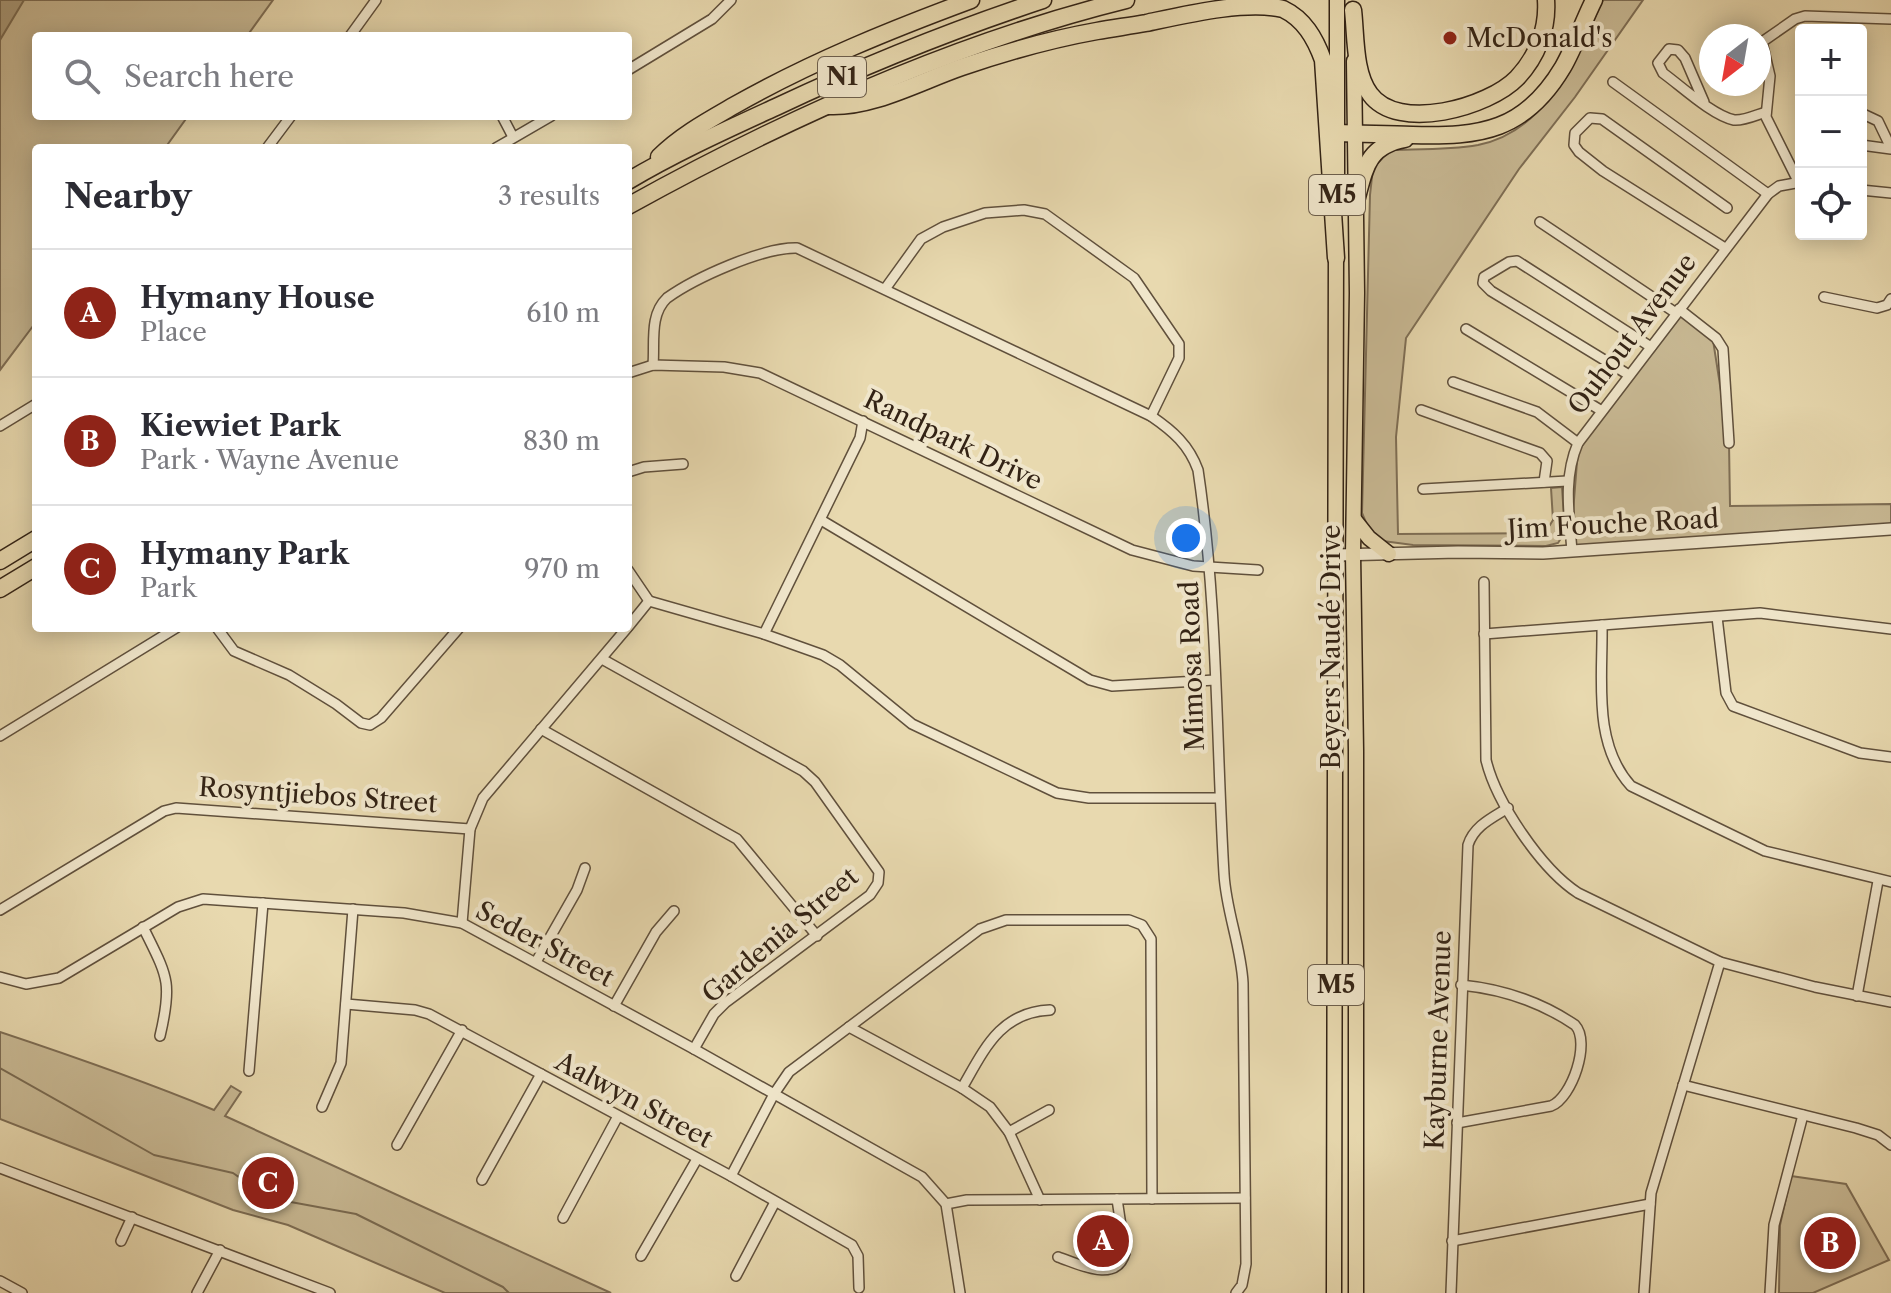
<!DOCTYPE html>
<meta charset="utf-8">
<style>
:root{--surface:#fff;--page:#f2f2f3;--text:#2b2b33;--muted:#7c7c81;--line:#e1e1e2;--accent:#8f2418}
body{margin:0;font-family:"Libre Caslon Text",serif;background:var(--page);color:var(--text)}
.controls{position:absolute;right:24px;top:24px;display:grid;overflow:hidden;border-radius:8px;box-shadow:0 4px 20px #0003}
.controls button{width:72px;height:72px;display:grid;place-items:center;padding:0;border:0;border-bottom:2px solid var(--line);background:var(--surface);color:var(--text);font:40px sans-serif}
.compass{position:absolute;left:1699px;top:24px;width:72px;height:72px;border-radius:50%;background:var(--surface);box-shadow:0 4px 20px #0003;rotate:211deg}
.you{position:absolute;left:1186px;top:538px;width:28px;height:28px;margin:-20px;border:6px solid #fff;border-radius:50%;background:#1a73e8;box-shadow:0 0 0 12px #1a73e833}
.badge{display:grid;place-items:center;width:52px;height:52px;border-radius:50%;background:var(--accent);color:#fff;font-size:26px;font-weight:700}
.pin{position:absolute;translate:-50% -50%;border:4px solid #fff;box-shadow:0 2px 8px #0006}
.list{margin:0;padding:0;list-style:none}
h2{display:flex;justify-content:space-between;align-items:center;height:104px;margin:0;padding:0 32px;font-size:34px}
h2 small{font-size:26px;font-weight:400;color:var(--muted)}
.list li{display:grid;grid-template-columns:52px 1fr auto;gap:24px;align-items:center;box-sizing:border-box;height:128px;padding:0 32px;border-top:2px solid var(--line)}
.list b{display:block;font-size:30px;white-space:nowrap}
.list p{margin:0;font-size:26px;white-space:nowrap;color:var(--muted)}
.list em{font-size:26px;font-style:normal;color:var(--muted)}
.icon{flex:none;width:44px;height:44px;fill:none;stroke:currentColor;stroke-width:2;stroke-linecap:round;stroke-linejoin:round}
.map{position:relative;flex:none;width:1891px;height:1293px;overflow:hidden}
.search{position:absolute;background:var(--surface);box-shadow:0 4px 20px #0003;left:32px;top:32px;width:600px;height:88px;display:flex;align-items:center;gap:20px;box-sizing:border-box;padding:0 28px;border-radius:8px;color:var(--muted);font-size:30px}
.panel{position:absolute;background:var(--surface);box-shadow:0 4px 20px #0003;left:32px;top:144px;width:600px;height:488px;border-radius:8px}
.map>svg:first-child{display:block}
.green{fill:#c9ba95;stroke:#7e6e55;stroke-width:2}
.water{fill:#aa9b7b;stroke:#7a6b52;stroke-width:2}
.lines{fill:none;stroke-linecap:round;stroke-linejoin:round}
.stream{stroke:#7a6b52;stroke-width:2}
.minor-casing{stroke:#60503c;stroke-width:12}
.tertiary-casing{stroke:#60503c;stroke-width:14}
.primary-casing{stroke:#332315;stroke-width:17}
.motorway-casing{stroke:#332315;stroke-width:19}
.minor{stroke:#f0e6cb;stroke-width:9}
.tertiary{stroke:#f0e6cb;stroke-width:11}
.primary{stroke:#e8d9af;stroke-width:14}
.motorway{stroke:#e8d9af;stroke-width:16}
.poi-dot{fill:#8f2418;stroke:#f0e6cb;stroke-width:3}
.labels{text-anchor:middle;stroke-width:8;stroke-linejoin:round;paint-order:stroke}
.shield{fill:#f0e6cb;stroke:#6c5e4c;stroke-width:2}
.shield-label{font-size:24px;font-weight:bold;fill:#332315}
.poi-label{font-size:26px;fill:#332315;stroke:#f0e6cb;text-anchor:start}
.street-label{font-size:26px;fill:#332315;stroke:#f0e6cb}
</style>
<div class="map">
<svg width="1891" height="1293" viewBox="0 0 1891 1293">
<rect width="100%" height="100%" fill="#e8d9af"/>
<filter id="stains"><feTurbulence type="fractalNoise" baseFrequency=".0025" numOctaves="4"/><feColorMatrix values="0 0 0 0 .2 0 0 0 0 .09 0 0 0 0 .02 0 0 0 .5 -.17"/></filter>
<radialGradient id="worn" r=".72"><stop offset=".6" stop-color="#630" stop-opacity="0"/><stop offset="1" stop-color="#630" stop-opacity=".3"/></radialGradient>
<g class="green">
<path d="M0,0H273L247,36H36V116H188L165,148H36V322L0,370Z"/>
<path d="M1603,0H1643L1575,97L1519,169L1406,338L1396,437L1398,534L1545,533L1553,520L1551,488L1562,487L1565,532L1558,543L1546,546L1413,545L1383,541L1370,532L1362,513L1370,195L1373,168L1390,150C1419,149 1449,150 1478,145C1548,131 1575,58 1603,0Z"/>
<path d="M1677,308L1713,340L1729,443L1730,506L1891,504V530L1570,550L1579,437Z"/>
<path d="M0,1032C72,1056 144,1081 214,1110L231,1086L241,1092L225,1116L611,1293H445L288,1225L233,1210L0,1119Z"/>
<path d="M1791,1176L1846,1184L1889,1260L1813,1293H1779L1780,1225Z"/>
</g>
<path class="water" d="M0,0H24L0,40Z"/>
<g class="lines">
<path class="stream" d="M0,1068L154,1155L233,1173L269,1198L356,1214L503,1287L509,1293"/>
<defs>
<g id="minor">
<path d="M350,36L376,0"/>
<path d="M628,70L712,19L731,0"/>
<path d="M1613,82L1768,194"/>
<path d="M1704,102L1685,58L1678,50L1669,49L1658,63L1663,73C1681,86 1713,116 1734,120C1744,121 1756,115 1766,112"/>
<path d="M1861,113L1878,121L1891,148"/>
<path d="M502,116L513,137"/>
<path d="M1861,145L1891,149"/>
<path d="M267,148L291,116"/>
<path d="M496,148L551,116"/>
<path d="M1798,181L1766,117L1770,76L1762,42L1795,19L1805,16L1891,19"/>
<path d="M1861,190L1891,193"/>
<path d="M1540,222L1676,313"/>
<path d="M1725,248L1603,171L1579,152L1574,145L1575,133L1590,118L1602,119L1727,208"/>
<path d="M885,289L921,239L943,227L985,213L1024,210L1045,214L1134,278L1179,344V358L1151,416"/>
<path d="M1824,297L1877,308L1887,305L1891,299"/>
<path d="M1679,309L1716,338L1723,349L1729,443"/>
<path d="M1466,329L1602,411"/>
<path d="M653,365C655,343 649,315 667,298C695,278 763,247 797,248L1151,416C1173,431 1189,445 1198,470C1218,604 1216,740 1224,874C1226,911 1241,946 1243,983L1246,1264L1242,1285L1236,1293"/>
<path d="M628,373L653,365L724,367L760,373L1132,550L1193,566L1258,570"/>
<path d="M1629,375L1491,291L1483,283L1484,277L1509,262L1517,261L1651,347"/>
<path d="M1453,382L1537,412L1578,443"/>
<path d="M1421,410L1540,453L1547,461L1544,482"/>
<path d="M0,426L36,404"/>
<path d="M628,472L644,467L683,464"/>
<path d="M1423,489L1567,481"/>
<path d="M821,520L1090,680L1112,686L1215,680"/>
<path d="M1572,551C1569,513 1563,478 1578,443L1768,194L1779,186L1801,182"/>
<path d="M628,570L649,601"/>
<path d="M1484,582L1486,760C1496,802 1541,869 1578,893L1720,962L1815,987L1891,1002"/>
<path d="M649,601L764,634L823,655L840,665L912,724L1057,793L1089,798H1219"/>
<path d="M1717,617L1726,693L1733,706L1860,753L1891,757"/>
<path d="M1602,625C1603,678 1592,743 1631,786L1765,851L1891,882"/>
<path d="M628,627L649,601"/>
<path d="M217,628L234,651L289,675L336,704L361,723L370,725L381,718L459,628"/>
<path d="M764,634L860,438L863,421"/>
<path d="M1484,634L1760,613L1891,629"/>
<path d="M602,659L803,771L815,782L879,872L878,883L870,895L725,1003L714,1014L694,1049"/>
<path d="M541,729L737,839L817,936"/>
<path d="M0,736L176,628"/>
<path d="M0,910L164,811L176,808L470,829"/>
<path d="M462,923L470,829L483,798L627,628"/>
<path d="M143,927C167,976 173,981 160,1036"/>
<path d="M536,962L577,890L585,868"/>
<path d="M0,977L26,984L59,978L178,907L203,899L404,913L462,923L694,1049L922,1177L946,1204L960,1293"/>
<path d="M1857,996L1878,881"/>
<path d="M346,1004L415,1010L429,1014L731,1176L852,1245L858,1256L859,1288"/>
<path d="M614,1006L656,932L674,911"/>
<path d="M849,1027L962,1088L990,1107L1009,1132L1040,1200"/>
<path d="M249,1071L263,903"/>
<path d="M1683,1085L1856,1128L1878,1135L1891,1145"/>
<path d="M962,1088C984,1050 1000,1012 1050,1010"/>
<path d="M322,1107L341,1063L353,909"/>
<path d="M1457,1123L1551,1106C1572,1098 1591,1042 1575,1025C1541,1002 1502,989 1461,985"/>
<path d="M1009,1132L1049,1110"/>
<path d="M397,1145L462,1030"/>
<path d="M0,1168L330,1293"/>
<path d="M731,1176L774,1094L789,1072L980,929L1006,920H1129L1142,925L1151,939L1152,1199"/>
<path d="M482,1180L541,1074"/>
<path d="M946,1204L967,1200L1245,1198"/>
<path d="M563,1218L618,1116"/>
<path d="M121,1241L132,1217"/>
<path d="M1452,1241L1650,1204"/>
<path d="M641,1256L697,1159"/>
<path d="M1058,1257C1079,1264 1116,1284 1125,1253L1117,1199"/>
<path d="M736,1276L775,1202"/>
<path d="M0,1281L22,1293"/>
<path d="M197,1293L220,1250"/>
<path d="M1451,1293L1468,845C1474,826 1492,818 1508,808"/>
<path d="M1644,1293L1651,1193L1720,962"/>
<path d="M1770,1293L1774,1225L1803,1115"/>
</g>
<path id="tertiary" d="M1337,555L1458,552L1543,553L1891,529"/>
<g id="primary">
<path d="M1337,0V181"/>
<path d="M1354,61L1357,293L1353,554L1356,751V1293"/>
<path d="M1354,519L1369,538L1389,554"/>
<path d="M1334,1293L1336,249"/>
</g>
<g id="motorway">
<path d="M1353,10C1356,36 1354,73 1370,94C1398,133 1489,107 1517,78C1537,57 1548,29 1546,0"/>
<path d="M829,106C873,108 921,81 962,67C1006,52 1052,39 1097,31C1113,28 1130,26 1146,23C1184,15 1246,0 1283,9C1304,19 1315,38 1323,60L1336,258"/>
<path d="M1338,133C1363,134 1387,134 1412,135C1481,137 1525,131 1563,67C1575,46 1583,22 1594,0"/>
<path d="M659,157C681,135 709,120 735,105C811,62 890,30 971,0"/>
<path d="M628,181C675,153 726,130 776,107C863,66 952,30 1043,0"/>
<path d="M1356,201C1365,168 1367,146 1405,139"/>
<path d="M628,206C785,119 952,43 1126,0"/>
<path d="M0,561L36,539"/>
<path d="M0,589L36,567"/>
</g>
</defs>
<use href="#minor" class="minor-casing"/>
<use href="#tertiary" class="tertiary-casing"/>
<use href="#primary" class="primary-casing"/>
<use href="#motorway" class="motorway-casing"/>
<use href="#minor" class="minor"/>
<use href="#tertiary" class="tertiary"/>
<use href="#primary" class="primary"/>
<use href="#motorway" class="motorway"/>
</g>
<circle class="poi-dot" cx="1450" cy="38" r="8"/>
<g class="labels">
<g class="shield">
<rect x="818" y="57" width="48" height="40" rx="6"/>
<rect x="1309" y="175" width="56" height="40" rx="6"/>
<rect x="1308" y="965" width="56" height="40" rx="6"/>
</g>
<g class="shield-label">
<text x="842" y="85">N1</text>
<text x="1337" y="203">M5</text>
<text x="1336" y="993">M5</text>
</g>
<g class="poi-label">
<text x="1466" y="47">McDonald's</text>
</g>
<g class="street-label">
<text transform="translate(1632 334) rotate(-53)" y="9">Ouhout Avenue</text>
<text transform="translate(953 440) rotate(26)" y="9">Randpark Drive</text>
<text transform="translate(1613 524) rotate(-3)" y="9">Jim Fouche Road</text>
<text transform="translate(1331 647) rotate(-90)" y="9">Beyers Naudé Drive</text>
<text transform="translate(1192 666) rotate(-92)" y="9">Mimosa Road</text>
<text transform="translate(318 795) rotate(4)" y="9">Rosyntjiebos Street</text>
<text transform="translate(780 935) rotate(-40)" y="9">Gardenia Street</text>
<text transform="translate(545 944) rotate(28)" y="9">Seder Street</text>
<text transform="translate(1438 1040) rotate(-88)" y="9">Kayburne Avenue</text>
<text transform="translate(634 1100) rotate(28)" y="9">Aalwyn Street</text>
</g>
</g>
<rect width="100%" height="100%" filter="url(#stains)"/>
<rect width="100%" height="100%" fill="url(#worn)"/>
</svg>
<div class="controls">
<button>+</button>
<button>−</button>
<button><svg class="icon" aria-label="locate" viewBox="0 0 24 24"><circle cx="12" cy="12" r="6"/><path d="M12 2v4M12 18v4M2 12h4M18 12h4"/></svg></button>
</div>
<svg class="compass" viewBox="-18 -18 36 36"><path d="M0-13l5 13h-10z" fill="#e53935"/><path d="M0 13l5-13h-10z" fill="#7c7c81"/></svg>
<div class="you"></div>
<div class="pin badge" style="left:1103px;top:1241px">A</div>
<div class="pin badge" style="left:1830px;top:1243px">B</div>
<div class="pin badge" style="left:268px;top:1183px">C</div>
<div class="search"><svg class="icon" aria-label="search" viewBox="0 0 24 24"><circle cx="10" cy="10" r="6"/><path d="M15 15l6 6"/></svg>Search here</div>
<section class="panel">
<h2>Nearby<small>3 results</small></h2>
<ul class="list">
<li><span class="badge">A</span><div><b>Hymany House</b><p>Place</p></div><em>610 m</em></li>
<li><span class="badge">B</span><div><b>Kiewiet Park</b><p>Park · Wayne Avenue</p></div><em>830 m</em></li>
<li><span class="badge">C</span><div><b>Hymany Park</b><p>Park</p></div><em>970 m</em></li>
</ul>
</section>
</div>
